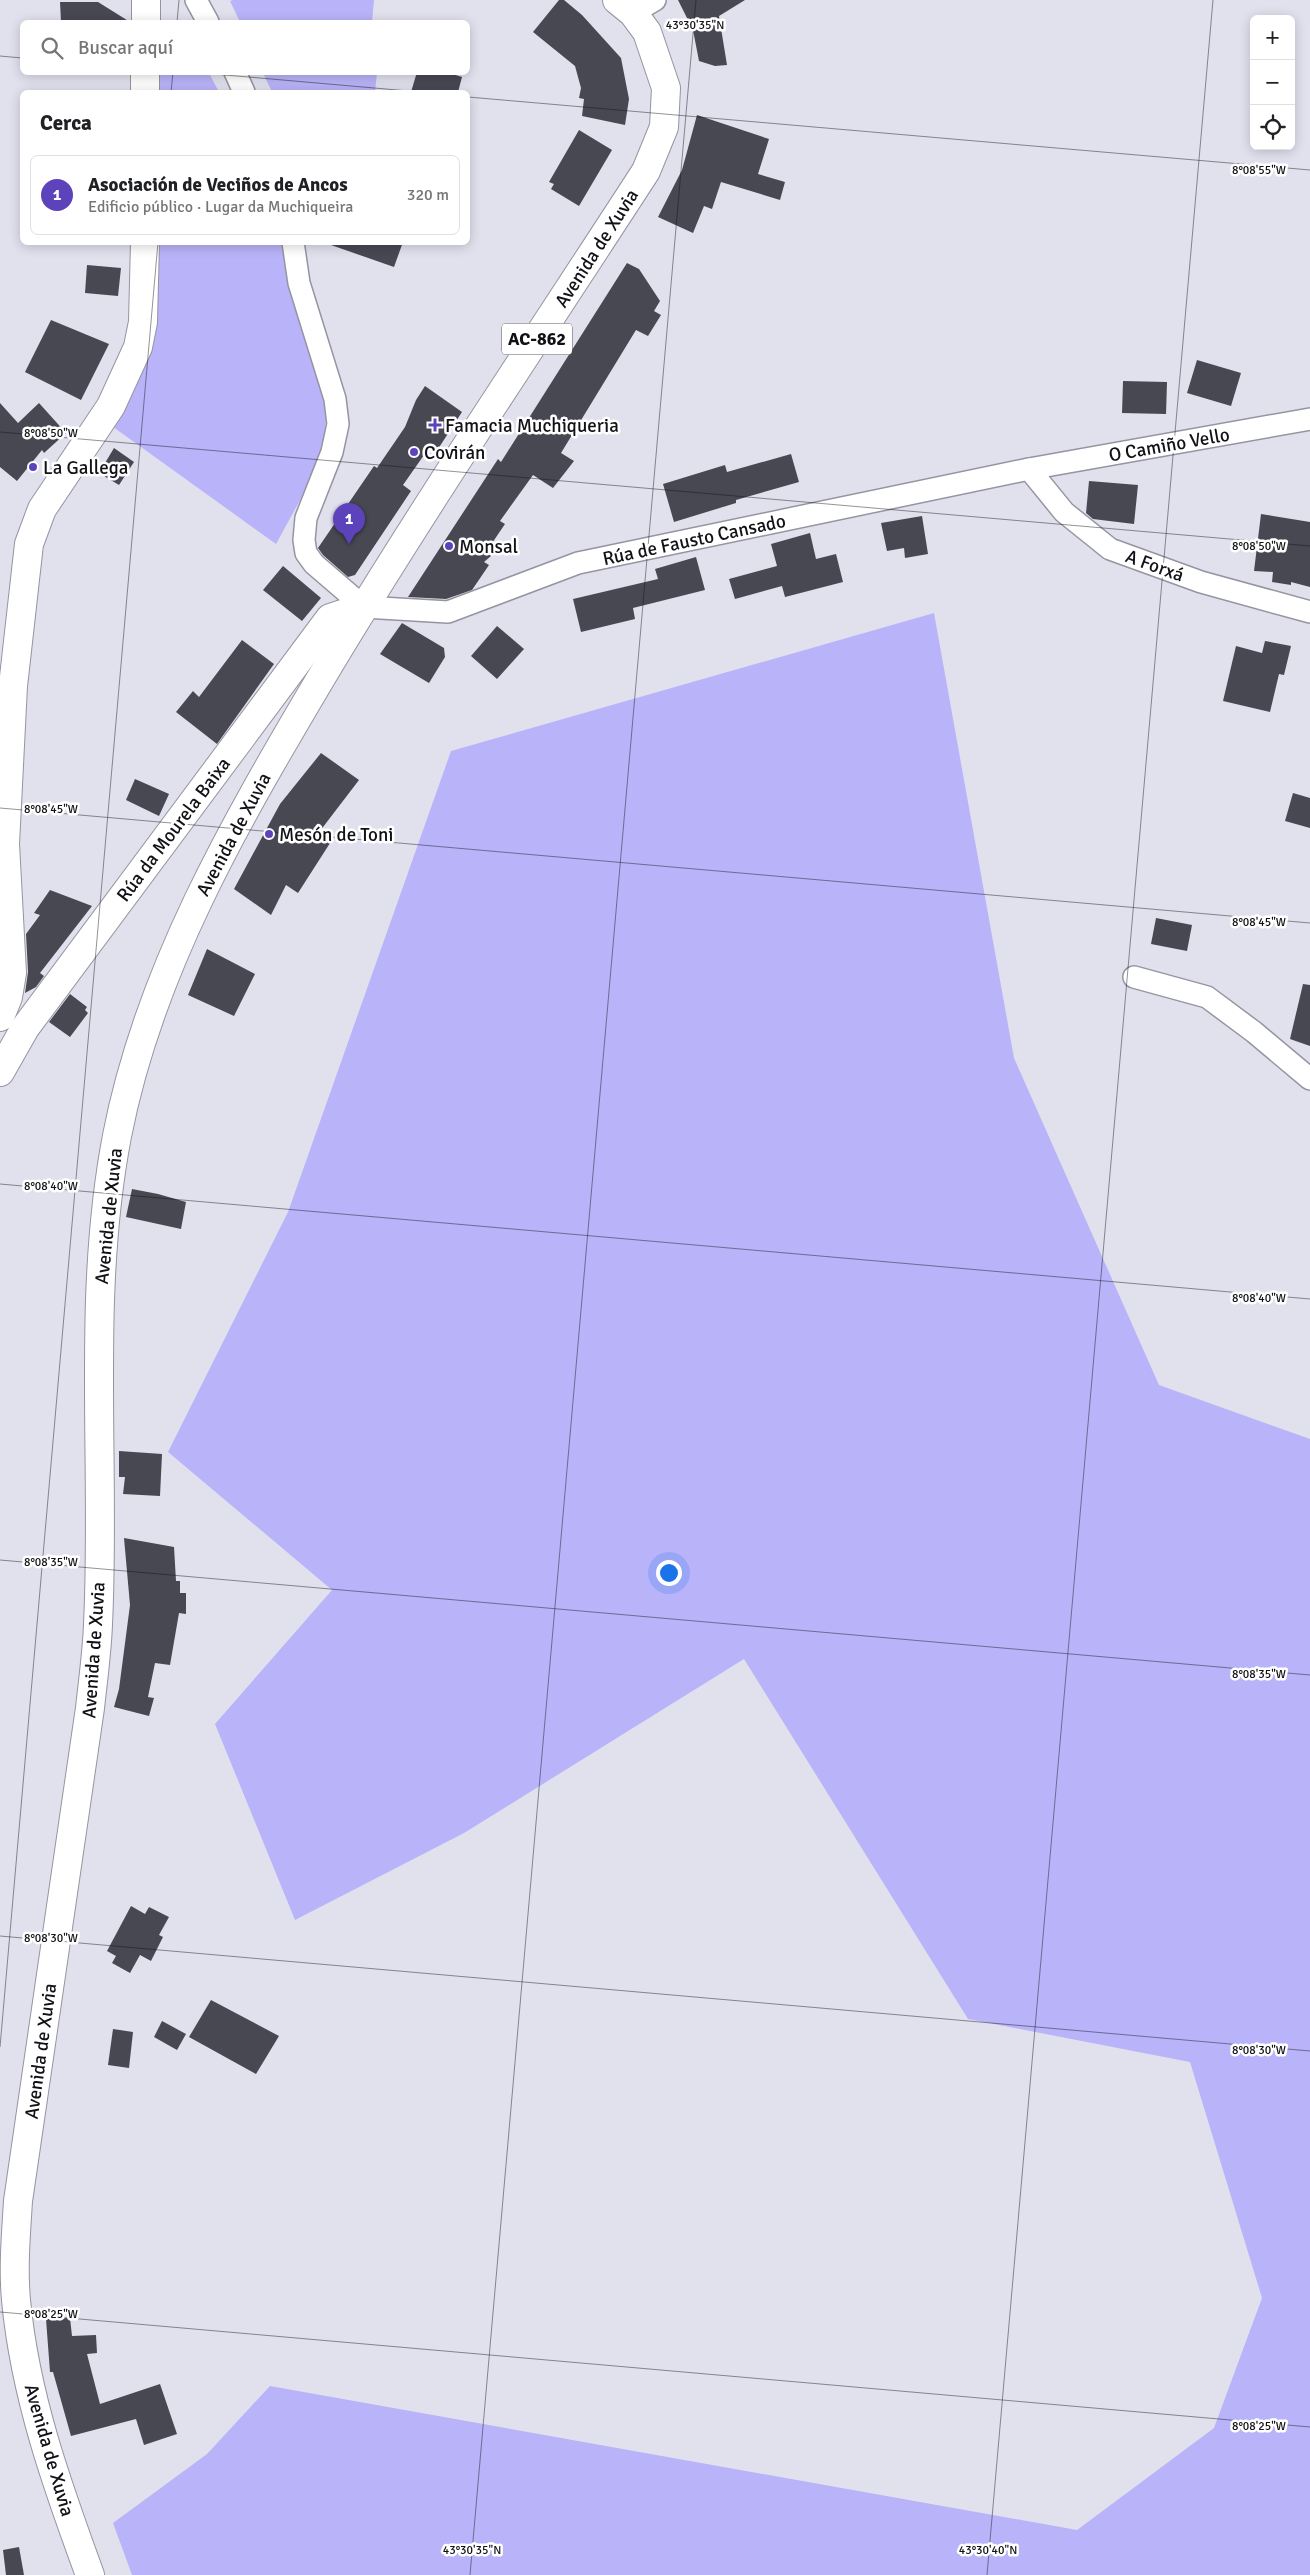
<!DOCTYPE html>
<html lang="es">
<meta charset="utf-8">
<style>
:root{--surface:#fff;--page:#f6f6f6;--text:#202124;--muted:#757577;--line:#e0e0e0;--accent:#5d43bb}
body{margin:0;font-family:Signika,sans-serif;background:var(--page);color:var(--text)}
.controls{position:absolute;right:15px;top:15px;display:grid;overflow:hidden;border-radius:8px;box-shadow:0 2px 12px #0003}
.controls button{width:45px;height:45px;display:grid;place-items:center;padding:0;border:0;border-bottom:1px solid var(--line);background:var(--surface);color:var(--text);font:25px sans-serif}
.you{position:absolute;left:668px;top:1572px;width:18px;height:18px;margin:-12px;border:4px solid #fff;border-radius:50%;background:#1a73e8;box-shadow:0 0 0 8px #1a73e833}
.badge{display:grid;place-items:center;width:32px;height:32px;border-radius:50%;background:var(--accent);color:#fff;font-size:16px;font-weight:700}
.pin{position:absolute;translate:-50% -41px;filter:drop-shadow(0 1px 2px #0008)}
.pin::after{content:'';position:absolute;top:26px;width:18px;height:15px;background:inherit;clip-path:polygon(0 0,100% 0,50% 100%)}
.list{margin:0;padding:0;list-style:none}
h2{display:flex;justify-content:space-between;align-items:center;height:65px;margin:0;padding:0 20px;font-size:21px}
h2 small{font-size:16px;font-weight:400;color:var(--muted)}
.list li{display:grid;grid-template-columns:32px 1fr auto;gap:15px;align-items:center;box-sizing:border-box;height:80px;margin:0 10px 10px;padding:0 10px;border:1px solid var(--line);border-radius:8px}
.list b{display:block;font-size:19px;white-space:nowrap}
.list p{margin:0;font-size:16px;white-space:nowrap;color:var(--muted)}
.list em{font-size:16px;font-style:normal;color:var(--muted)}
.icon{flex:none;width:28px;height:28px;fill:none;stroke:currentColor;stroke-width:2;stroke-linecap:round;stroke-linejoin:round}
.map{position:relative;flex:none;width:1310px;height:2575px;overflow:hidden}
.search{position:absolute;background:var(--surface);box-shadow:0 2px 12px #0003;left:20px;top:20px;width:450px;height:55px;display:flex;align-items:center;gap:12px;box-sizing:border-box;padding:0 18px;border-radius:8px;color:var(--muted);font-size:19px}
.panel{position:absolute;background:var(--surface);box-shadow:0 2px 12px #0003;left:20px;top:90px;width:450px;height:155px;border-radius:8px}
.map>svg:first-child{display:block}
.green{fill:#b9b3f9}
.building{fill:#484853}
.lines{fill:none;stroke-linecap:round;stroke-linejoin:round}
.street-casing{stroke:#9594a1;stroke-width:24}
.secondary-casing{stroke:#9594a1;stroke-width:30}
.primary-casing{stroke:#9594a1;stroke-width:30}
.street{stroke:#fff;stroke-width:21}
.secondary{stroke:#fff;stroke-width:28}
.primary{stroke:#fff;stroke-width:28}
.ticks{fill:none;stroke:#111116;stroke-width:1;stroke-opacity:0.45}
.poi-dot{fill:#5d43bb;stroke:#fff;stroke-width:2}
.labels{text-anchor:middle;stroke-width:5;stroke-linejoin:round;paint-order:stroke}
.shield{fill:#fff;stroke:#58585c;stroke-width:1}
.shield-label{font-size:18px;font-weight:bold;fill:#111116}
.street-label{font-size:19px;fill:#111116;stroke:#fff}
.poi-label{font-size:19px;fill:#111116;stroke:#fff;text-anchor:start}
.ticks-label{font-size:12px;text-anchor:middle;fill:#111116;stroke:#fff;stroke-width:5;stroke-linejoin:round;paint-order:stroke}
</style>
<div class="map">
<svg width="1310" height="2575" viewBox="0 0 1310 2575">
<rect width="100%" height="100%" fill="#e1e1ee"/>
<g class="green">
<path d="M233,0H374L372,22H240L230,1Z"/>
<path d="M156,72L209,73L219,92H156Z"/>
<path d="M263,73H377L375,92H272Z"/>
<path d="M155,243H283L287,269L324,390L326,419L323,448L316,471L276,544L109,424Z"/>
<path d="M934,613L1014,1058L1159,1385L1310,1439V2575H132L113,2523L207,2454L270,2386L1077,2530L1214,2428L1262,2298L1190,2062L968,2019L744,1659L464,1833L295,1920L215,1724L332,1590L168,1452L288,1212L451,751Z"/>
</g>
<g class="building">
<path d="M559,0H564L582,15L621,58L629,99L625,125L582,116L584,99L579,98L581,88L575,66L533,32Z"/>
<path d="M678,0H745L719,16L727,65L715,66L699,61L693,30Z"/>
<path d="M60,2H98L130,22H61Z"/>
<path d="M417,72H446L462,77L458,92H411Z"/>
<path d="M697,115L769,139L758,174L785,182L780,200L721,182L712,209L704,206L693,233L658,217L682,170Z"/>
<path d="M579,130L612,150L579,206L551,189L554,184L549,182Z"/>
<path d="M332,242H403L394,267L331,245Z"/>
<path d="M627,263L639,269L660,301L654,311L661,315L648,336L636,330L561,453L574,461L553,488L533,475L500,521L505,524L486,552L491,556L484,562L489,565L472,590L446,599L408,597L498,459L501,462Z"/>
<path d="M87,265L121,268L118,296L85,293Z"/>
<path d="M51,320L109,344L81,400L25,372Z"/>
<path d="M1197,360L1241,373L1231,406L1187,393Z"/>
<path d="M1123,381L1167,382L1166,414L1122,413Z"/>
<path d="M425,386L462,412L438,449L431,445L403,485L411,491L355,575L348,577L323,555L318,548L374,466L377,468L405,427L416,400Z"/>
<path d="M0,403L18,423L39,403L66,433L44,453L42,450L17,481L0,467Z"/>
<path d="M114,448L134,462L119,485L99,473Z"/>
<path d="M791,454L799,482L736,500V503L674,522L663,484L725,465L727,472Z"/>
<path d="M1089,481L1138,485L1134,524L1093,519L1086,513Z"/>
<path d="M1261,514L1310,522V587L1291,582V585L1272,582L1273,572L1254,571Z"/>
<path d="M922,516L928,554L905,558L904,548L887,551L881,523Z"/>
<path d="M810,533L816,559L836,554L843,582L785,597L782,586L735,599L729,579L777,566L771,544Z"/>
<path d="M696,557L705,590L633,608L635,619L581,632L573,599L658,579L655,569Z"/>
<path d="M283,566L321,598L302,621L263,590Z"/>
<path d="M402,623L444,648L445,657L429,683L380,654Z"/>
<path d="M497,626L524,649L497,679L471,656Z"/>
<path d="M242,640L274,664L217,744L176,712L193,691L199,697Z"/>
<path d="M1265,641L1291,646L1284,675L1279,674L1270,712L1223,701L1236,646L1262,653Z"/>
<path d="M321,753L359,780L320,831L332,840L298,893L286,885L271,915L234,889L280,804Z"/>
<path d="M135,779L169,794L159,816L126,800Z"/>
<path d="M1293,793L1310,798V828L1285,821Z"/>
<path d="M50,890L92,906L40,973L44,976L36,987L25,993L28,972L26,934L40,915L34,913Z"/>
<path d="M1156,918L1192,925L1187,951L1151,944Z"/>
<path d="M207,949L255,974L234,1016L188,995Z"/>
<path d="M1303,984L1310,985V1046L1290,1039Z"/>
<path d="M70,994L87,1007L85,1010L88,1013L70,1037L49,1022Z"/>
<path d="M132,1189L158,1194L186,1202L181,1229L126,1217Z"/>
<path d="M119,1451L162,1454L160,1496L123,1494L125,1477H119Z"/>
<path d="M124,1538L174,1547L176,1581H180V1593H186V1614L179,1613L170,1665L155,1663L148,1697L154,1698L149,1716L114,1707L119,1689L130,1605Z"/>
<path d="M131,1906L145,1914L149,1907L169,1917L159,1935L163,1937L151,1961L140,1955L130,1973L112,1963L116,1956L107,1951Z"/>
<path d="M211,2000L279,2036L256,2074L189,2037Z"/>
<path d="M162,2021L186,2034L177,2050L154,2037Z"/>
<path d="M113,2029L133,2032L129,2068L108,2065Z"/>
<path d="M70,2318L72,2336L96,2335L97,2353L87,2354L100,2404L160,2384L177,2434L144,2445L136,2419L71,2436L53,2372H50L46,2319Z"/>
<path d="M19,2547L24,2575H6L3,2550Z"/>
</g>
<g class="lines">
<defs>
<g id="street">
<path d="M196,0L208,22"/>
<path d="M633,13L655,0"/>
<path d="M235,72L244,92"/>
<path d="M293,242L299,283L335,399L338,424L332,452L306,518L304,540L306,553L314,564L364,607L448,612L578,563L1029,469L1310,419"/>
<path d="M1029,469L1064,512L1110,549L1201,582L1310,612"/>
<path d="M1134,977L1207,997L1254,1032L1310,1079"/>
</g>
<g id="secondary">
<path d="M146,22V0"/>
<path d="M145,92V72"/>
<path d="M0,1017L8,997L12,973L5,844L13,686L29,544L42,509L111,406L138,347L143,322L145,242"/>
<path d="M0,1072L25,1028L330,618L364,607"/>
</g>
<path id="primary" d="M90,2575C57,2485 25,2396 16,2300C13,2267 16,2234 18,2201L90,1708C93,1680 97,1652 98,1624C106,1461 86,1297 117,1136C149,971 234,825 318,683C422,509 536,341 646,171L664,127L666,88L647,32L633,13L617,0"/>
</defs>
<use href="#street" class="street-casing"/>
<use href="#secondary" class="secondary-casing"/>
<use href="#primary" class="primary-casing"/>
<use href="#street" class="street"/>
<use href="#secondary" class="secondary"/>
<use href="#primary" class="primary"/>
</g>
<path class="ticks" d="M177,22L179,0M0,56L22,58M191,72L420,92M171,92L173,72M468,97L1310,170M0,432L1310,546M0,808L1310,923M0,1184L1310,1299M0,1560L1310,1675M0,1936L1310,2051M0,2047L158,242M0,2312L1310,2427M470,2575L696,0M987,2575L1213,0"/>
<g class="poi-dot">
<path d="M432.5 417.5h5v5h5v5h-5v5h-5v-5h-5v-5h5z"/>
<circle cx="414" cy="452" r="5"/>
<circle cx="33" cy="467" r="5"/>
<circle cx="449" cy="546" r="5"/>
<circle cx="269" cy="834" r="5"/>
</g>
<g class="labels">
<rect class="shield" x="502" y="323.5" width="70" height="31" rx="4"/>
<g class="shield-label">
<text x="537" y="345">AC-862</text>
</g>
<g class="street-label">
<text transform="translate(596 248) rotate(-57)" y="7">Avenida de Xuvia</text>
<text transform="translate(1169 444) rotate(-10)" y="7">O Camiño Vello</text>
<text transform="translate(694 539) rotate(-12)" y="7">Rúa de Fausto Cansado</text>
<text transform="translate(1155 565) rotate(20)" y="7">A Forxá</text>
<text transform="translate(173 829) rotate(-53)" y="7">Rúa da Mourela Baixa</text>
<text transform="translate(233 834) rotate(-62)" y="7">Avenida de Xuvia</text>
<text transform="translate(108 1216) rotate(-84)" y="7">Avenida de Xuvia</text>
<text transform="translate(93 1650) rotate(-86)" y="7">Avenida de Xuvia</text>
<text transform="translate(40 2051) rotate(-82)" y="7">Avenida de Xuvia</text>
<text transform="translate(50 2450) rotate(74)" y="7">Avenida de Xuvia</text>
</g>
<g class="poi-label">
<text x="445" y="432">Famacia Muchiqueria</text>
<text x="424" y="459">Covirán</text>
<text x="43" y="474">La Gallega</text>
<text x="459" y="553">Monsal</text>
<text x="279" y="841">Mesón de Toni</text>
</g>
</g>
<g class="ticks-label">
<text x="695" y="29">43°30'35"N</text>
<text x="1259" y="174">8°08'55"W</text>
<text x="51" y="437">8°08'50"W</text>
<text x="1259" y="550">8°08'50"W</text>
<text x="51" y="813">8°08'45"W</text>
<text x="1259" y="926">8°08'45"W</text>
<text x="51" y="1190">8°08'40"W</text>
<text x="1259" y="1302">8°08'40"W</text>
<text x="51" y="1566">8°08'35"W</text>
<text x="1259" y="1678">8°08'35"W</text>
<text x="51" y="1942">8°08'30"W</text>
<text x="1259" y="2054">8°08'30"W</text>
<text x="51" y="2318">8°08'25"W</text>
<text x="1259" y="2430">8°08'25"W</text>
<text x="472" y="2554">43°30'35"N</text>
<text x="988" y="2554">43°30'40"N</text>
</g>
</svg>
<div class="controls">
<button>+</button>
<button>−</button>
<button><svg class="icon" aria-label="locate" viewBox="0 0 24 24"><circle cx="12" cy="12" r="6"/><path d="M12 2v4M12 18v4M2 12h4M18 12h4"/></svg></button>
</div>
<div class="you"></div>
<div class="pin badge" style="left:349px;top:544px">1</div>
<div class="search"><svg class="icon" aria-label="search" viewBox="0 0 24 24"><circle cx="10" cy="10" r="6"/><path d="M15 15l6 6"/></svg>Buscar aquí</div>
<section class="panel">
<h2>Cerca<small></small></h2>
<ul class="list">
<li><span class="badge">1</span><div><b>Asociación de Veciños de Ancos</b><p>Edificio público · Lugar da Muchiqueira</p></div><em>320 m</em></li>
</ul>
</section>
</div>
